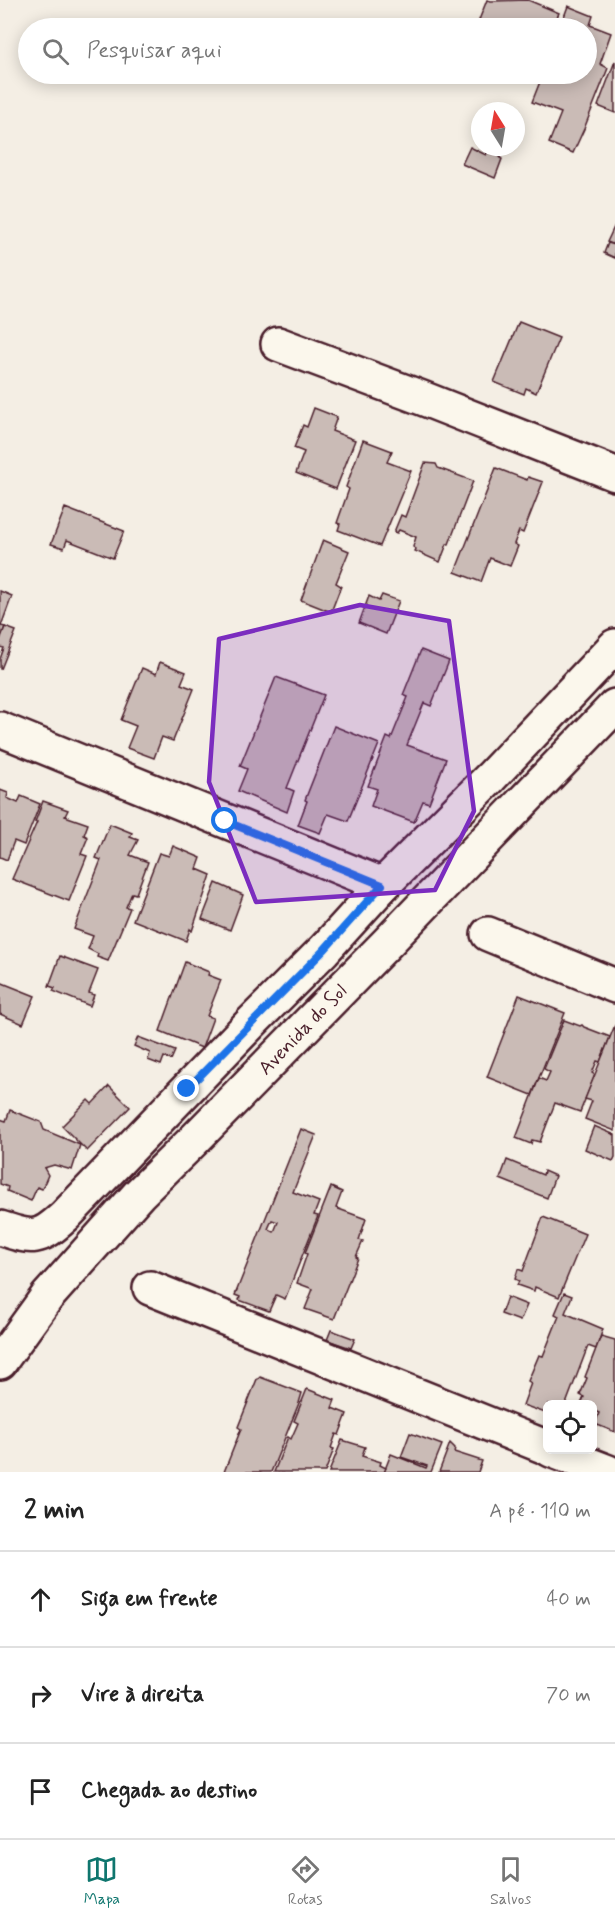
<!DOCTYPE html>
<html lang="pt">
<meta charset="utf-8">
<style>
:root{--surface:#fff;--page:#f6f6f6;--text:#222;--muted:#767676;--line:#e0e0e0;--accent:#0f766e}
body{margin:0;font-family:Mynerve,sans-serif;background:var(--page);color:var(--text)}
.controls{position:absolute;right:18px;bottom:18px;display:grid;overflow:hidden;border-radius:9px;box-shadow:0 3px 15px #0003}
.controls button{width:54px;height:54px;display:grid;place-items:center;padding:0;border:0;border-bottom:2px solid var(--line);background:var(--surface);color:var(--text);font:30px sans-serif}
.compass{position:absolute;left:471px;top:102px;width:54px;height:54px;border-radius:50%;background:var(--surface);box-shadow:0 3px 15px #0003;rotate:349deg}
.stop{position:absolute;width:18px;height:18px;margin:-14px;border:4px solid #1a73e8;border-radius:50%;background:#fff}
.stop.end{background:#1a73e8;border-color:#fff;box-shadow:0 2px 6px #0008}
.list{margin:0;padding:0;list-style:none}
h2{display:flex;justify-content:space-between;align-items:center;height:78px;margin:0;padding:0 24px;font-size:26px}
h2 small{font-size:20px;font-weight:400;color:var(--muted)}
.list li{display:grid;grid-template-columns:39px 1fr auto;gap:18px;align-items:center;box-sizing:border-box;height:96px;padding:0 24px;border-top:2px solid var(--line)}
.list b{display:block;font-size:22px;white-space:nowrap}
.list em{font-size:20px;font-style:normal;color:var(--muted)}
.icon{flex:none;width:33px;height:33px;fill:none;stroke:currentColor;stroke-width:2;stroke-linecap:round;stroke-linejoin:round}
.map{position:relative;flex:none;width:615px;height:1472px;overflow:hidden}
.search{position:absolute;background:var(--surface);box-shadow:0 3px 15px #0003;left:18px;right:18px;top:18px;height:66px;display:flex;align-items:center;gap:15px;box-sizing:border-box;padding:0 21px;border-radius:33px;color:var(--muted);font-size:22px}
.sheet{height:366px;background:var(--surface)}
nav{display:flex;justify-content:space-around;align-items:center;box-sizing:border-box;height:84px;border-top:2px solid var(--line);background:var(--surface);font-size:16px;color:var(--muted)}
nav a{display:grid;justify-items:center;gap:3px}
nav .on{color:var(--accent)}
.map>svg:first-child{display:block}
.building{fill:#cabbb6;stroke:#4a1f2b;stroke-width:1.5;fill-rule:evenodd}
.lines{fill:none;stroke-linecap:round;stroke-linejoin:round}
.minor-casing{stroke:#4a1f2b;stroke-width:38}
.minor{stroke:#fbf7ec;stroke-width:33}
.route{stroke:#1a73e8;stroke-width:8}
.marked{fill:#7b2cbf;fill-opacity:0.2;stroke:#7b2cbf;stroke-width:4.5;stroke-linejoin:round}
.labels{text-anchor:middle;stroke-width:6;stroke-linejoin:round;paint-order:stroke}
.street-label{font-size:20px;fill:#4a1f2b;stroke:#fbf7ec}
</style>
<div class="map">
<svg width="615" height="1472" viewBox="0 0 615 1472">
<rect width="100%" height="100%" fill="#f4eee4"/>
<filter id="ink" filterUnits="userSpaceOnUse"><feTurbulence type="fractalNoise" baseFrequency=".0167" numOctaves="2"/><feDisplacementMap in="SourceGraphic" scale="12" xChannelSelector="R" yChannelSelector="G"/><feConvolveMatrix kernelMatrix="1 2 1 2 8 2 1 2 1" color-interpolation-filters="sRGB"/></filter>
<g filter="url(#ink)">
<g class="building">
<path d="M487,0L491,1L528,0L559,13L552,28H498L479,20Z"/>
<path d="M568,6L593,16L590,25L611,33L600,64L608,68L584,129L573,153L549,143L561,113L532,102L543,74H586V28H560Z"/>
<path d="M615,61V113L598,106Z"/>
<path d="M480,113V139L474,126Z"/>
<path d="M470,147L486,155L490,147H501L503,149L500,158L502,159L495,178L462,164Z"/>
<path d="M615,225V245L607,242Z"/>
<path d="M608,243L615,245V258L604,253Z"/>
<path d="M519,322L559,338L536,393L526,388L524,394L494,382Z"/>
<path d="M314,408L337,417L332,431L355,440L336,489L296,473L304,452L294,448L303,425L307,427Z"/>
<path d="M363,440L392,451L387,462L411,471L380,546L338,530L340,524L337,523L349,489L346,487Z"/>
<path d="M425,463L436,464L438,468L473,481L449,544H447L440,562L415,551L416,549L413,547L416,537L399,530L397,533L394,532L401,515L405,517Z"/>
<path d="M496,468L527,480L528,477L543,482L523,533L519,531L514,544L518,546L510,566L490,558L481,582L455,572Z"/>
<path d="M65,508L124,531L113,558L67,540L64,548L51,544Z"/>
<path d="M323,540L349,551L336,583L341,586L331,612L301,600Z"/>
<path d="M0,591L12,596L1,626L5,627L0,640Z"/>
<path d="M382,595L399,601L386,634L359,623L369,596L379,601Z"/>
<path d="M5,627L16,631L1,669H0V659L4,648L0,647V640Z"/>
<path d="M421,650L449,661L431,706L424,703L407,745L446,759L429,803L423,801L414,822L371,806L377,789L368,786L387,737L391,739L408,697L403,695Z"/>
<path d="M160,662L186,672L181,684L194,689L173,741L162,737L154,758L127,748L136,726L121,720L142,668L156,674Z"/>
<path d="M276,677L324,695L287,788L294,791L287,812L238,791L247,769L240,766Z"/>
<path d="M334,726L379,744L348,821L328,814L320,833L298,825L307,801L305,800Z"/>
<path d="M0,790L8,793L7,798L18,803L21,796L40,804L24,845L14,841L7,860L0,857Z"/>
<path d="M43,801L68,810L65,816L88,824L84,835L88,837L81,854L87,856L69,901L12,879L37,822H35Z"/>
<path d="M110,824L132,833L130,837L138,840L130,855L148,862L136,894L132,893L126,907L130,908L108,961L97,957L98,954L88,949L93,936L74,929L101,860L96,858Z"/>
<path d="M173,846L201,858L197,869L211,875L192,931L190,929L186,941L133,920L159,853L169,856Z"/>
<path d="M216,883L243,895L230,930L202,919Z"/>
<path d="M60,956L98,970L89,993L94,995L90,1006L53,991L55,988L49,986Z"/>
<path d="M185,962L209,972L208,975L221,980L207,1016L213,1018L202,1048L160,1031Z"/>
<path d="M0,982L35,996L23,1024L0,1014Z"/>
<path d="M519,995L565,1013L532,1095L487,1077Z"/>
<path d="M564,1020L580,1026L582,1025L584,1027L610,1037L600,1062L597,1061L592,1073L595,1075L580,1112L555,1103L540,1142L532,1140L531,1144L516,1138L539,1078L546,1081L550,1072L544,1069Z"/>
<path d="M615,1025V1131L585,1119L592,1101L585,1099Z"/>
<path d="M138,1037L175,1051L171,1060L164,1057L161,1065L148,1060L150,1053L134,1046Z"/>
<path d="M109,1086L130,1107L87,1151L62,1126L88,1100L92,1104Z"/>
<path d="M10,1110L41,1122L44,1130L80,1145L72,1170L54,1165L44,1168L48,1175L42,1189L37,1187L31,1201L7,1191L8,1187L0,1184V1119L6,1121Z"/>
<path d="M594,1126L615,1135V1157L613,1161L585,1149Z"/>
<path d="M301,1129L316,1135L293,1192L319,1202L314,1215L318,1216L285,1299L276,1295L269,1311L239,1300L240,1297L235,1295ZM272,1220L278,1222L274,1232L268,1229Z"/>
<path d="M507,1160L543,1175L544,1171L555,1176L547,1198L500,1179Z"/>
<path d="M331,1187L342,1192L336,1208L366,1219L359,1240L363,1241L356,1257L358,1258L334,1319L305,1309L313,1289L297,1283L307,1254L305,1253Z"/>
<path d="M543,1217L585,1234L559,1297L535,1287L534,1291L517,1285L519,1281L515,1279L518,1269L523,1271Z"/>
<path d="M564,1293L572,1296L565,1313L603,1329L596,1349L588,1346L566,1404H548V1414L523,1405L531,1383L528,1381L539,1355L543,1356L559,1316L555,1314Z"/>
<path d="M507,1297L527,1305L520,1321L501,1314Z"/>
<path d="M331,1330L355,1339L351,1348L327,1340Z"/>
<path d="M601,1336L615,1340V1432L595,1424L599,1413L592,1410V1404H581L584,1397L580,1395L587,1378L585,1377Z"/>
<path d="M260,1377L302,1393L299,1403L271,1472H224L241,1429L238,1427L257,1379H258Z"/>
<path d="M307,1389L335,1400L332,1408L347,1414L339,1435L336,1434L331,1448L334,1449L325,1472H274L288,1437L291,1439L298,1423L294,1421Z"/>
<path d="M410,1433L442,1445L431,1472H384L391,1454L426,1468L427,1466L401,1457Z"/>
<path d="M342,1440L365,1447L362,1456L381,1462L380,1465L386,1468L384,1472H329Z"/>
<path d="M450,1443L455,1448L454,1452L482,1461L478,1472H439Z"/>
</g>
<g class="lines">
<defs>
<g id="minor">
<path d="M278,344L422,398L615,474"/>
<path d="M0,729L383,885"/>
<path d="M488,934L615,986"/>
<path d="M0,1228C33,1239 39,1240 65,1216L252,1022L324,950L383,885L491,777L615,646"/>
<path d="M150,1288L548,1448"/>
<path d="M0,1362L47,1297L139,1194L193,1141L388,942L615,706"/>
<path d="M551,1450L608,1472"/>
</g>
</defs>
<use href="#minor" class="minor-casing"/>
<use href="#minor" class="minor"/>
</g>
</g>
<g class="lines" filter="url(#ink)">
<path class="route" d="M187,1089L324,950L382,885L225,821"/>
</g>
<path class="marked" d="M360,605L449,621L474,811L435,890L256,902L209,782L219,639Z"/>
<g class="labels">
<g class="street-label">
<text transform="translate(302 1029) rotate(-46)" y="7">Avenida do Sol</text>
</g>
</g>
</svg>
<div class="controls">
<button><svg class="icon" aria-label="locate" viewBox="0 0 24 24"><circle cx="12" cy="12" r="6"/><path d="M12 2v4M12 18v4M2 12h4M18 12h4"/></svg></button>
</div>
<svg class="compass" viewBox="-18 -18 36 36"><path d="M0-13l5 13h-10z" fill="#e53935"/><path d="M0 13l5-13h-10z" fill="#767676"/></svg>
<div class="stop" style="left:225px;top:821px"></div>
<div class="stop end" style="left:187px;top:1089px"></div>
<div class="search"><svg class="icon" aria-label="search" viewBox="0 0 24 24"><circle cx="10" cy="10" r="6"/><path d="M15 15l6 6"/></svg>Pesquisar aqui</div>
</div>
<section class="sheet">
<h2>2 min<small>A pé · 110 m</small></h2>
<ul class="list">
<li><svg class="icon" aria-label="ahead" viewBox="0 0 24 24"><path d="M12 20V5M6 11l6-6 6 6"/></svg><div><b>Siga em frente</b></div><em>40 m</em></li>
<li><svg class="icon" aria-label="right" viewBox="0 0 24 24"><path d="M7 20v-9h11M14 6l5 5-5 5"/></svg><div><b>Vire à direita</b></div><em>70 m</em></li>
<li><svg class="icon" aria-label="arrive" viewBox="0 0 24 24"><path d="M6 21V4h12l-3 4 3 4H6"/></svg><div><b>Chegada ao destino</b></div></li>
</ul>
</section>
<nav>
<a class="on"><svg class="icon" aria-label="map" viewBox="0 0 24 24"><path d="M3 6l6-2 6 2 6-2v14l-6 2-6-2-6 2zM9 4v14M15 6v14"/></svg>Mapa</a>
<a><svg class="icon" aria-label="directions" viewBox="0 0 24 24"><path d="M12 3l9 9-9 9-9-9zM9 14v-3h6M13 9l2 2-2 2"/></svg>Rotas</a>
<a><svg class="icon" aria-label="saved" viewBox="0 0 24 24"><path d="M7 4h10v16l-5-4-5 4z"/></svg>Salvos</a>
</nav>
